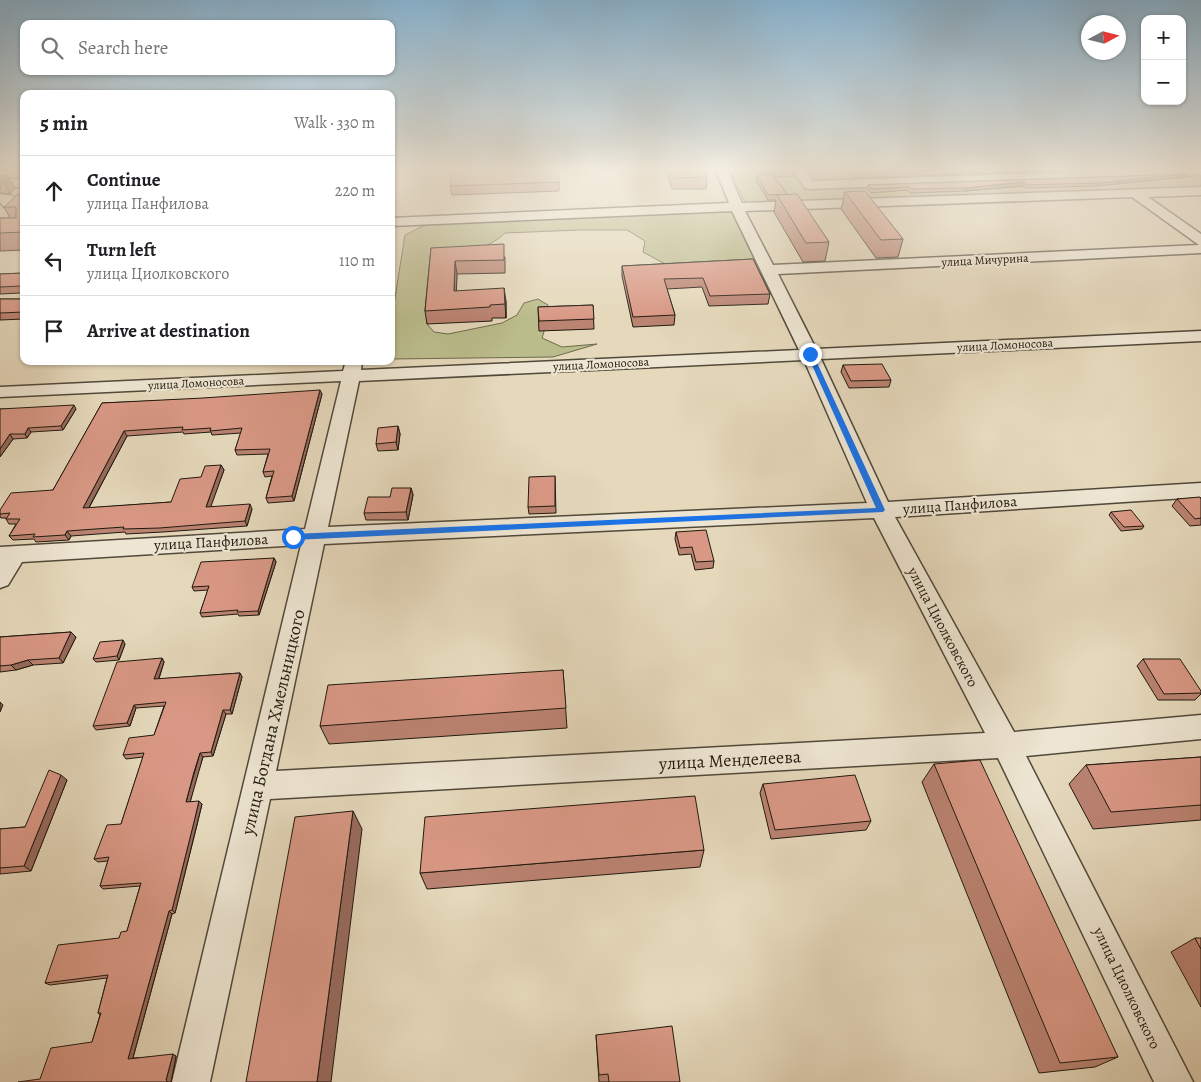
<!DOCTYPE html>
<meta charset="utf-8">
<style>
:root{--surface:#fff;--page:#f2f2f2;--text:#202124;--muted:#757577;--line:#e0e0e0}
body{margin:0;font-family:Alegreya,serif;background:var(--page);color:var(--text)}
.controls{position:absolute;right:15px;top:15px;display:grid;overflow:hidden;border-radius:10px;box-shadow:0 1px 4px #0004}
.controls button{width:45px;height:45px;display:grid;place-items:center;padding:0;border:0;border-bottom:1px solid var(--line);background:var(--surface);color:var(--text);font:25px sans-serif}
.compass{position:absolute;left:1081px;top:15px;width:45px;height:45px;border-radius:50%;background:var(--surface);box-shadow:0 1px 4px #0004;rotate:83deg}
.stop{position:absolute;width:15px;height:15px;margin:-11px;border:4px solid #1a73e8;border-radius:50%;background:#fff}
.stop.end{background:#1a73e8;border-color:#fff;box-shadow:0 1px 5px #0008}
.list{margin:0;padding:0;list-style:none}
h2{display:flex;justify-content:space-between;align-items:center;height:65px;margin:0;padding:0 20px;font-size:21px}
h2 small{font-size:16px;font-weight:400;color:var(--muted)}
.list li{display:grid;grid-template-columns:32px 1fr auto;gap:15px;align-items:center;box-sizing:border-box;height:70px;padding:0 20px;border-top:1px solid var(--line)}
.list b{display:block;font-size:19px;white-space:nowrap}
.list p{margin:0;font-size:16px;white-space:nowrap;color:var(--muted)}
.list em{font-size:16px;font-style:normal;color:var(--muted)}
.icon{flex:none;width:28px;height:28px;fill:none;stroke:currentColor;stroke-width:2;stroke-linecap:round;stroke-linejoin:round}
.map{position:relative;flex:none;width:1201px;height:1082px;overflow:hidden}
.search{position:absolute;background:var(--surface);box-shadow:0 1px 4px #0004;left:20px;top:20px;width:375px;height:55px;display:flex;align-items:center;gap:12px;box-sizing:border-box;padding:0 18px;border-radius:10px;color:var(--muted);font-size:19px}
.panel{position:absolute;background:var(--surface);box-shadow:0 1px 4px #0004;left:20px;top:90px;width:375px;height:275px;border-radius:10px}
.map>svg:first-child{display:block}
.green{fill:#bbbc8c;stroke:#6e6a4e}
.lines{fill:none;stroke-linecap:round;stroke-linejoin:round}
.minor-casing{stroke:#51493a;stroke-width:3}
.minor{fill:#eee6d3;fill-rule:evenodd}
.wall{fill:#bb8372;stroke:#20190f}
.shaded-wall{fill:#986a5d;stroke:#20190f}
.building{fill:#d99885;stroke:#20190f}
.route{fill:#1a73e8}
.labels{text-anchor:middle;stroke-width:4.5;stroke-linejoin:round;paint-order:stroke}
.far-street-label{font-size:12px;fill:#20190f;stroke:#eee6d3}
.street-label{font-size:15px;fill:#20190f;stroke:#eee6d3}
.near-street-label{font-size:18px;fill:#20190f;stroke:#eee6d3}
</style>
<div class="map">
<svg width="1201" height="1082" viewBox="0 0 1201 1082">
<rect width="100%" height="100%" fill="#e5d8bb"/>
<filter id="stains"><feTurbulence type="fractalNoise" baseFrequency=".004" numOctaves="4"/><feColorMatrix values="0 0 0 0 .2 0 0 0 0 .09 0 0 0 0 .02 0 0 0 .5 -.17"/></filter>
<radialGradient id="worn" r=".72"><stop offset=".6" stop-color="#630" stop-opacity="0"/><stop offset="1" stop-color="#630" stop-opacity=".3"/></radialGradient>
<g class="green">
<path d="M729,168H1201V190L747,206Z"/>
<path d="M727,210L741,216L756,244L755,261L741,264H665L643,252L645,241L627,230H580L505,233C487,251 457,254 433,261L427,324L434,332L448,334L502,323L517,315L524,303L538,299L548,305L547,322L542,338L562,347L597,344L553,357L391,359V323L405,235L425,225Z"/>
</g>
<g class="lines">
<defs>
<g id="minor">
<path d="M715,168H727L742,203L1201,187V195L1148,197L1201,234V253L778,274L816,349L1201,331V341L821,359L888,502L1201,483V497L895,517L1014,732L1201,715V739L1026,756L1193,1082H1154L998,758L270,799L210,1082H172L301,545L22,562L8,585L0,588V547L305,529L341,381L0,397V387L343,371L346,361H362L361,370L799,350L732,211L391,226V218L729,203ZM1132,197L1199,245L773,265L745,211ZM804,360L867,503L328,527L359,381ZM874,518L985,733L276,771L324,544Z"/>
<path d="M791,168H803L813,181L1191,168H1201V175L809,189L805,188Z"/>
<path d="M0,177L24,180V188L0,185Z"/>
<path d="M0,194L13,196L15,200L24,201V209L4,207L0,202Z"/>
</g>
</defs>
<use href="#minor" class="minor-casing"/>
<use href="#minor" class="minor"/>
</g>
<g class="wall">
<path d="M666,168H703L707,177L706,189H672Z"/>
<path d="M765,168H792L795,171L794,176L774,177L787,194L829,242L825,261L803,262L774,212L776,200H768L756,180L757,175L770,174Z"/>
<path d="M845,168H1145L855,178Z"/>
<path d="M1188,174L1186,177L1096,186L1025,188L1022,186L965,191L910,193L908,190L871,193L867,189L868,185Z"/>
<path d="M0,176H8L15,189L10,194L0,193Z"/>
<path d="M559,182V191L452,195L450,186Z"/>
<path d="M845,192L903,239L898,257L876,258L841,209Z"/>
<path d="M24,193V250L0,251V218H10L4,207Z"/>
<path d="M431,248L505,257V273L457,274L456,291L506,301V318H492V321L427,324L425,311Z"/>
<path d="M753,259L770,294L768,304L709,306L702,287L667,289L675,315L674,325L633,327L622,276V266Z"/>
<path d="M24,273V319L0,320V299H21V293L0,294V274Z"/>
<path d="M593,305L594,329L539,331L538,307Z"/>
<path d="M843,365L891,380L889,387L849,388L841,372Z"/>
<path d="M322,394L294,501L268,503L266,498L272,476L265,477L263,472L268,454L237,455L235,450L241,433L212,435L211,432L184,434L183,432L127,436L89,508L171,502L201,477L221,465L224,470L210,507L252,509L247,526L163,532L126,534L125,532L71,536L69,540L36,542L34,539L13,540L9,536L16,524H9L6,519V518H1L0,517V510L53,490L102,403Z"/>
<path d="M0,409H76L63,430L31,432L27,438L13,439L0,457Z"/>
<path d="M398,426L400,434L398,450L378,451L376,444Z"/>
<path d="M555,476L556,513L529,514L528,507Z"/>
<path d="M411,488L413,495L408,520H366L364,513L390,497Z"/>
<path d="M1177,499H1201V525L1190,526L1172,506Z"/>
<path d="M1111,512L1144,526L1142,529L1121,531L1109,515Z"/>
<path d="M676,532L714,561L713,568L695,570L691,554L679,555L675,539Z"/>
<path d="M274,558L276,562L259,615L239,616L238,614L202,617L200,613L208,590L194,591L192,587Z"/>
<path d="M71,632L76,637L63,663L33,665L16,670L0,672V637Z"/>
<path d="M125,644L119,660L96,662L93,659Z"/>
<path d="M162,658L164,662L159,679L240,673L242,677L232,714H226L213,756L203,757L197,775L190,802L202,804L197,825L175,913L172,914L133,1058L176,1056L171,1082L40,1079L92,1042L100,1015L98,1013L107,978L50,985L45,983L119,938L127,931L140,886L103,889L100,886L108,861L98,862L94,859L121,824L143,757L126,759L123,755L154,735L164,706L136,708L130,726L96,730L93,726Z"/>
<path d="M1143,659L1201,691V694L1195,700H1158L1137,666Z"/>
<path d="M563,670L567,728L329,744L320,726Z"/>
<path d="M1201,757V820L1093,829L1069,784L1086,765Z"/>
<path d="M934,764L1118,1057L1095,1067L1039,1073L922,782Z"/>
<path d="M67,780L31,871L0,874V829L25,827Z"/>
<path d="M763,784L871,821L866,830L771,839L760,793Z"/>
<path d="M704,850L700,867L427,889L420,873Z"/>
<path d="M1195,938L1201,949V1007L1171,952Z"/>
<path d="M596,1035L680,1082H599Z"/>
</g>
<g class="shaded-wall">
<path d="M1188,174L1186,177L1096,186L1097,183Z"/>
<path d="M8,176L15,189L10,194L3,181Z"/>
<path d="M1024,182L1022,186L965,191L966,188Z"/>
<path d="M455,261L457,274L456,304L454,291Z"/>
<path d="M504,288L506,301V318L505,304Z"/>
<path d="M320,390L322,394L294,501L292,496Z"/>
<path d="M74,405L76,409L63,430L61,426Z"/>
<path d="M398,426L400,434L398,450L396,442Z"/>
<path d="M28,428L31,432L27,438L25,434Z"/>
<path d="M124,431L127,436L86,513L83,508Z"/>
<path d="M10,434L13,439L0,457V449Z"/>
<path d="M221,465L224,470L209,512L206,507Z"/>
<path d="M411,488L413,495L408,520L406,512Z"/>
<path d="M250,504L252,509L247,526L245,521Z"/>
<path d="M67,531L71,536L69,540L65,535Z"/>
<path d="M274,558L276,562L259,615L258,611Z"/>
<path d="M71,632L76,637L63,663L59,658Z"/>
<path d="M123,640L125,644L119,660L117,656Z"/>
<path d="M162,658L164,662L157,683L154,679Z"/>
<path d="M28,660L33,665L16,670L11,665Z"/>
<path d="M240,673L242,677L232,714L230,710Z"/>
<path d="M0,702L3,705L0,712Z"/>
<path d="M134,705L136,708L130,726L127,723Z"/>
<path d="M223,710L226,714L213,756L211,752Z"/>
<path d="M200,753L203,757L189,806L186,802Z"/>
<path d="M61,775L67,780L31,871L24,866Z"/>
<path d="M199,801L202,804L175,913L172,910Z"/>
<path d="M353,811L362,829L331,1082H317Z"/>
<path d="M169,911L172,914L132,1061L128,1059Z"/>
<path d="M173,1054L176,1056L171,1082H168L166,1080Z"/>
</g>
<g class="building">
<path d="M452,168H557L559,182L450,186Z"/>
<path d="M670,168H703L707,177L673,178Z"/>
<path d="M770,168H792L795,171L772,172Z"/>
<path d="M851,168H1001L857,173Z"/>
<path d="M772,174L787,194L768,195L757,175Z"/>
<path d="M1188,174L1097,183L1026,185L1024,182L966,188L911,189L909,187L872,189L868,185Z"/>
<path d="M0,176H8L3,181L0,180Z"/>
<path d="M865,191L903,239L881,240L845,192Z"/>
<path d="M24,193V232L0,233V218H16V207H4L18,194Z"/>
<path d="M797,194L829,242L806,243L777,195Z"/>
<path d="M504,244V260L455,261L454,291L504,288L505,304L490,305V307L425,311L431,248Z"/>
<path d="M753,259L770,294L710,296L703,278L664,279L675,315L633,317L622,266Z"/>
<path d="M24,273V312L0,313V299H21V286L0,287V274Z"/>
<path d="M593,305L594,319L539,321L538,307Z"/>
<path d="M882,364L891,380L851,381L843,365Z"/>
<path d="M320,390L292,496L266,498L274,471L263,472L270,449L235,450L242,428L210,431L211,428L182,430L183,427L124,431L83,508L171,502L180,479L201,477L205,466L221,465L206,507L250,504L245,521L160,528L123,529L124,527L67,531L65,535L33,537L35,534L9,536L20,519H6L10,513L0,514V510L11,493L53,490L102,403L203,398Z"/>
<path d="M74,405L61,426L28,428L25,434H10L0,449V409Z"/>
<path d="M398,426L396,442L376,444L378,428Z"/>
<path d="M555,476V506L528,507L529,477Z"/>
<path d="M392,488H411L406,512L364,513L368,497H390Z"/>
<path d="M1200,497L1201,499V518L1195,519L1177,499Z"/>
<path d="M1131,510L1144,526L1124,527L1111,512Z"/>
<path d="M706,530L714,561L696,562L692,547L680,548L676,532Z"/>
<path d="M274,558L258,611L237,612L238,610L200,613L209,586L192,587L201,562Z"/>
<path d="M71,632L59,658L28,660L11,665L0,666V637Z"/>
<path d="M123,640L117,656L93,659L100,642Z"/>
<path d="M162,658L154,679L240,673L230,710H223L211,752L200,753L194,772L186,802L199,801L194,822L172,910L169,911L128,1059L173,1054L166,1080L168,1082H18L40,1079L51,1048L92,1042L101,1013H98L108,975L45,983L58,945L119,938L121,932L127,931L141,883L100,886L109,857L94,859L107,825L121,824L144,753L123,755L129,738L154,735L166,702L134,705L127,723L93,726L117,662Z"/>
<path d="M1143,659H1180L1201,691V693L1164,694Z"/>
<path d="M563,670L566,708L320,726L328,685Z"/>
<path d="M1201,757V805L1111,812L1086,765Z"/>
<path d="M980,760L1118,1057L1060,1063L934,764Z"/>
<path d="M49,770L61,775L24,866L0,868V829L25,827Z"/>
<path d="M855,775L871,821L775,830L763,784Z"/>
<path d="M695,796L704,850L420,873L425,817Z"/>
<path d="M353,811L317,1082H246L295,817Z"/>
<path d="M1195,938H1201V949Z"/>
<path d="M672,1026L680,1082H609L608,1074L599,1075L596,1035Z"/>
</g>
<linearGradient id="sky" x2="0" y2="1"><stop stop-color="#88b6d5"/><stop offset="0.53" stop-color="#f3ede0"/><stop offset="1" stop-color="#f3ede0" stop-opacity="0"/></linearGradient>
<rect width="1201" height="319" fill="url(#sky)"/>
<path class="route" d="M810,352L813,354L885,510L883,512L293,540L289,537L293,534L876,508L807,354Z"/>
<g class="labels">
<g class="far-street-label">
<text transform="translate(985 260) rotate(-3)" y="4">улица Мичурина</text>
<text transform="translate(1005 345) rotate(-3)" y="4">улица Ломоносова</text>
<text transform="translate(601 364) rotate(-3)" y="4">улица Ломоносова</text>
<text transform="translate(196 383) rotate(-3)" y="4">улица Ломоносова</text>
</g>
<g class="street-label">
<text transform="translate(960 505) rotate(-4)" y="5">улица Панфилова</text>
<text transform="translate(211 542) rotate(-3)" y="5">улица Панфилова</text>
<text transform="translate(943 627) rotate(62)" y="5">улица Циолковского</text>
<text transform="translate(1127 988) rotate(64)" y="5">улица Циолковского</text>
</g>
<g class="near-street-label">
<text transform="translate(273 722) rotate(-77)" y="6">улица Богдана Хмельницкого</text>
<text transform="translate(730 760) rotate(-3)" y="6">улица Менделеева</text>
</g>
</g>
<rect width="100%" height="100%" filter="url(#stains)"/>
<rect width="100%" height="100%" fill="url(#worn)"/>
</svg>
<div class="controls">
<button>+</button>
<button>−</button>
</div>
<svg class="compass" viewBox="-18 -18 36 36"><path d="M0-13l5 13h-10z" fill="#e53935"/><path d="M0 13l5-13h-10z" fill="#757577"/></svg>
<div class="stop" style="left:293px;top:537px"></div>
<div class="stop end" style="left:810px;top:354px"></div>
<div class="search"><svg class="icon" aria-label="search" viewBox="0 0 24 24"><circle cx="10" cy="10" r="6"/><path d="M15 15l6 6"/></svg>Search here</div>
<section class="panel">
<h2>5 min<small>Walk · 330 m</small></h2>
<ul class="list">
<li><svg class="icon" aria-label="ahead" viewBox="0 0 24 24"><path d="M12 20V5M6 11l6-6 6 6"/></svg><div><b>Continue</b><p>улица Панфилова</p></div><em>220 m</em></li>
<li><svg class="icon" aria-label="left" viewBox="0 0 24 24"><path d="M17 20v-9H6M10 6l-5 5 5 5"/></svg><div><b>Turn left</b><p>улица Циолковского</p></div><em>110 m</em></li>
<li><svg class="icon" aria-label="arrive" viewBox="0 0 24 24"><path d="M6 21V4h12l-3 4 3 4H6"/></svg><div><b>Arrive at destination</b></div></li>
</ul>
</section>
</div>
